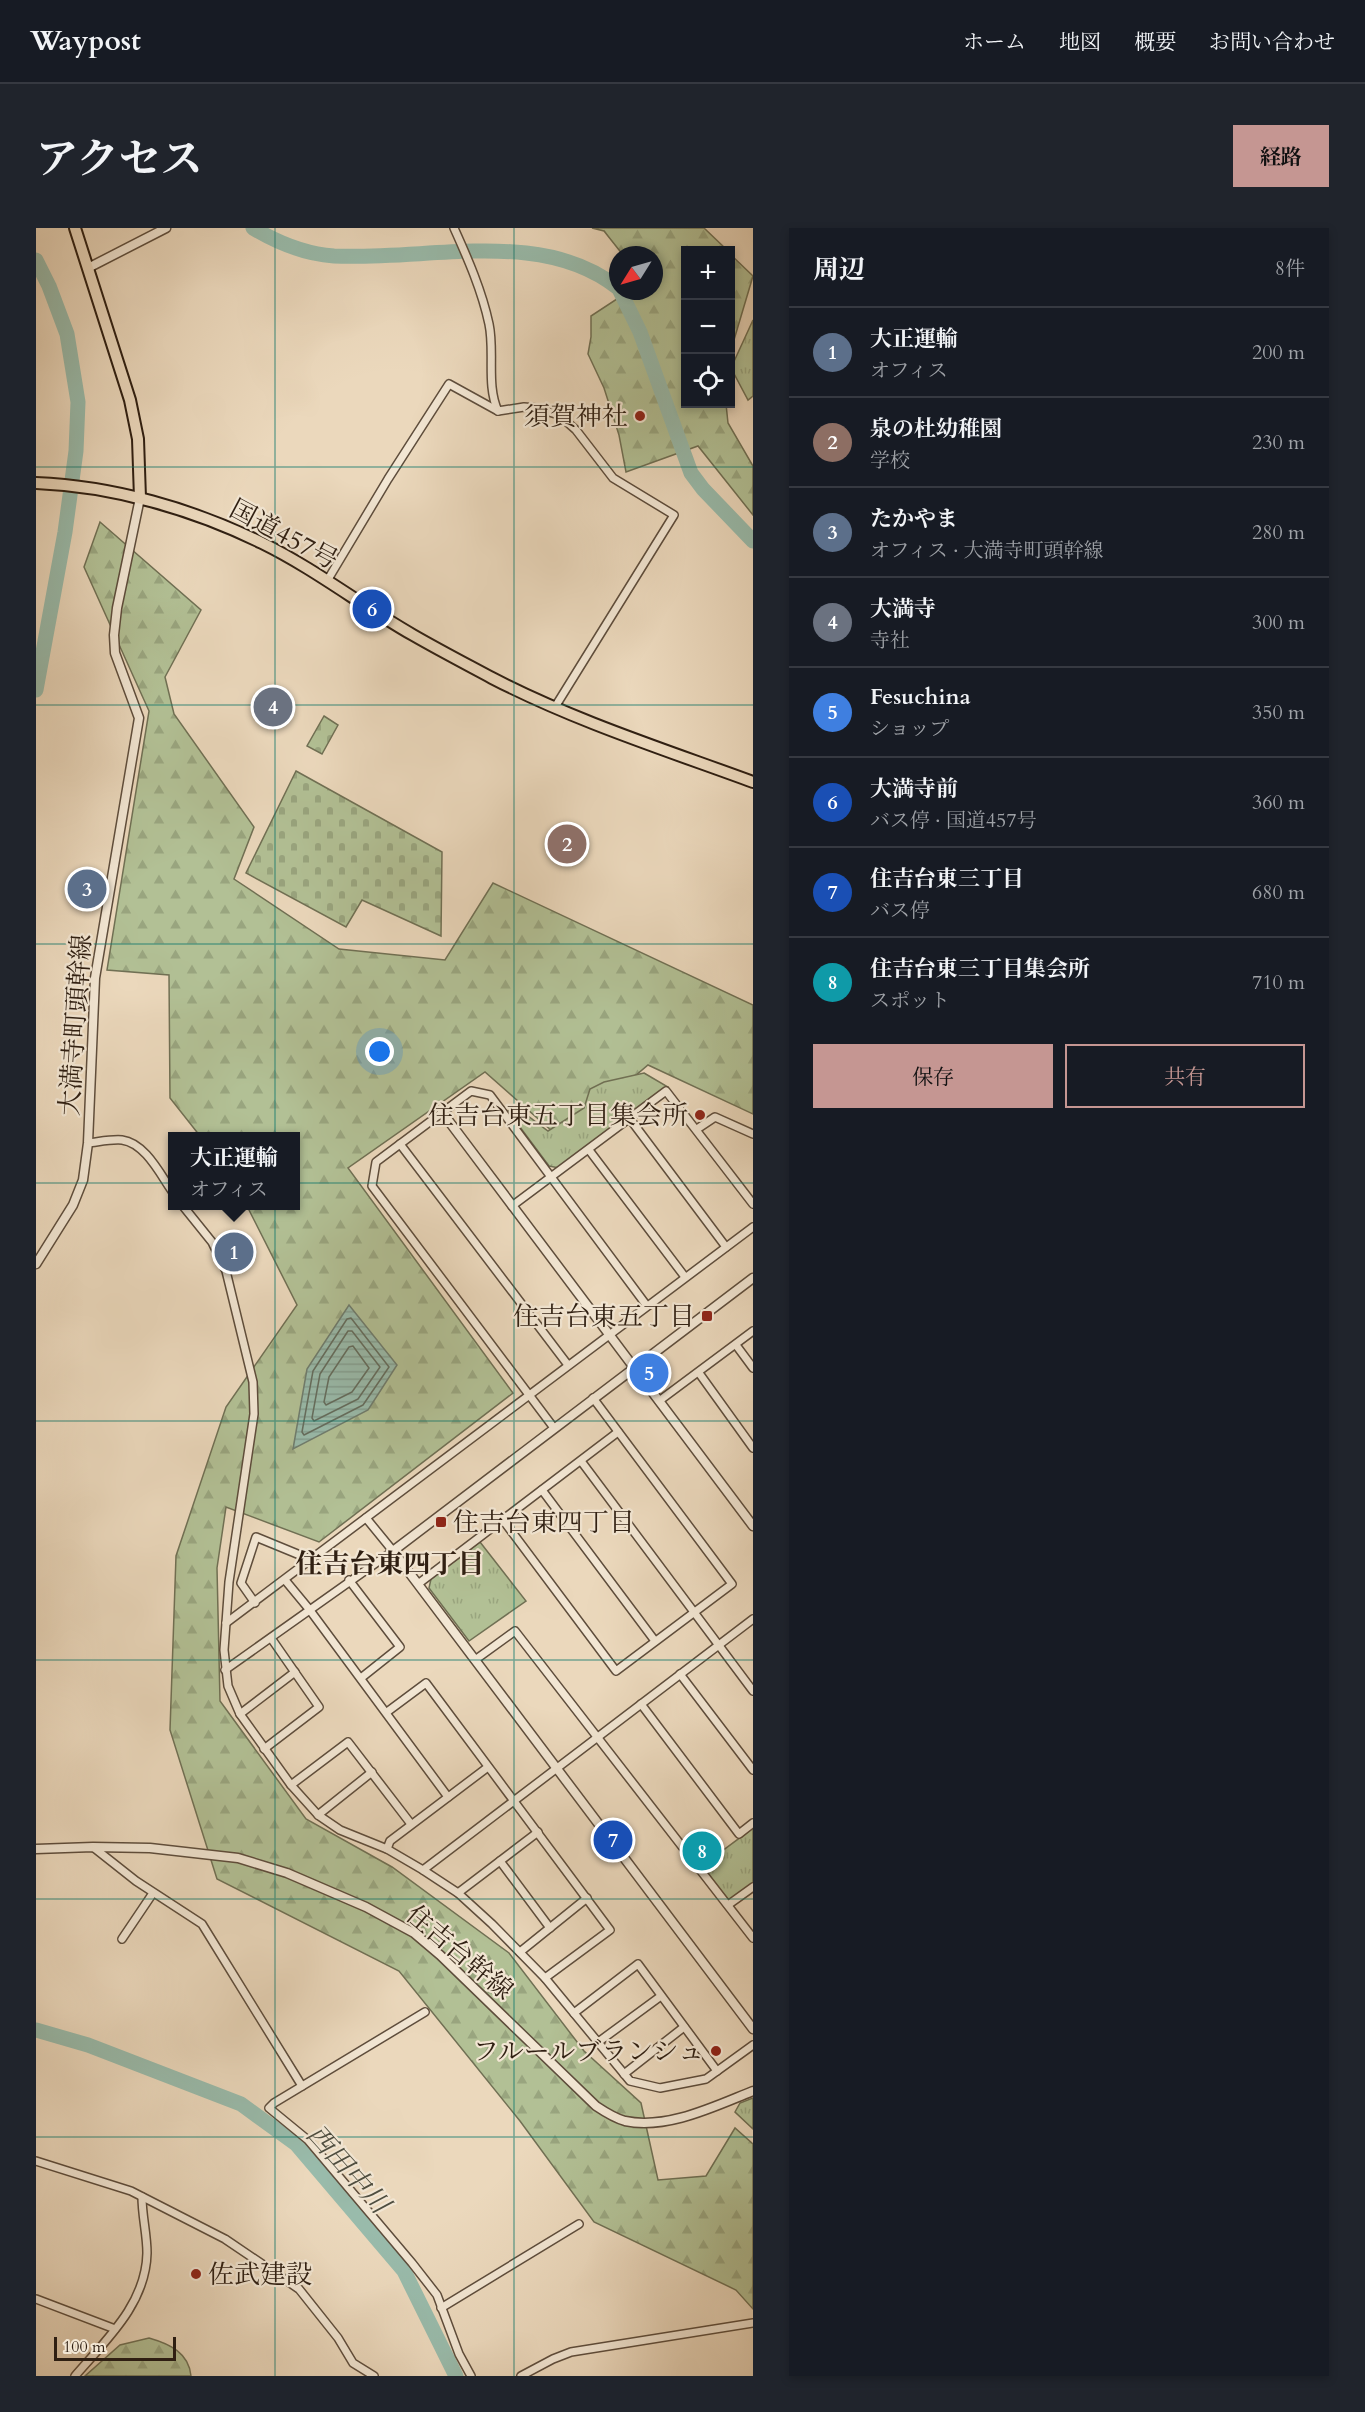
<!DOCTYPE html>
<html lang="ja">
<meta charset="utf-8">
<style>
:root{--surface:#171b24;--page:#20242c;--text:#f1f3f6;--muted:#9ea1a6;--line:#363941;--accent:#c59692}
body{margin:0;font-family:Cardo,"Noto Serif JP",serif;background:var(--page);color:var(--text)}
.controls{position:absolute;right:18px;top:18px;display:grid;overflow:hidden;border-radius:0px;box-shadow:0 3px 9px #0003}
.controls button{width:54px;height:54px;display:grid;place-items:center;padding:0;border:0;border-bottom:2px solid var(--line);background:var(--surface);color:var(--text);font:30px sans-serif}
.compass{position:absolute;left:573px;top:18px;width:54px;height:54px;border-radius:50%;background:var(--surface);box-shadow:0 3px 9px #0003;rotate:233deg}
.scale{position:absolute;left:18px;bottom:15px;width:122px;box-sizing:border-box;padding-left:6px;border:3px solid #2f1f12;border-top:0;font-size:16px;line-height:21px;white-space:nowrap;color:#2f1f12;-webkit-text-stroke:4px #f2e6d3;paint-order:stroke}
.you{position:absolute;left:344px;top:824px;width:21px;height:21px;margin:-15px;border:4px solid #fff;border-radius:50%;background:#1a73e8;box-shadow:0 0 0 9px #1a73e833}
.badge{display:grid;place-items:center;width:39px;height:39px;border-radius:50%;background:var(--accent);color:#fff;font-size:20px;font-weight:700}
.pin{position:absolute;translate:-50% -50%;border:3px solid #fff;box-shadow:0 2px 6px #0006}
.popup{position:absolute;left:132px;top:904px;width:132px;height:78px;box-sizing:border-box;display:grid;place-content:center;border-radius:0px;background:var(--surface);filter:drop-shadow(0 2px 4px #0005);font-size:20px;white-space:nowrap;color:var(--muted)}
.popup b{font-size:22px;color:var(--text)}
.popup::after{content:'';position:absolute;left:50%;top:100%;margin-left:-12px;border:12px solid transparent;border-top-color:var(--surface)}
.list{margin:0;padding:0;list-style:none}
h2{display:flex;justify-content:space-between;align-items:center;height:78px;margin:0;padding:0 24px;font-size:26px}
h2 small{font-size:20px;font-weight:400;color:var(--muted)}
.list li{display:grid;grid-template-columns:39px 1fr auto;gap:18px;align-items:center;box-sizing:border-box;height:90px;padding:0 24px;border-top:2px solid var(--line)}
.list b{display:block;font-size:22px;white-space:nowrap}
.list p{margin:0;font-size:20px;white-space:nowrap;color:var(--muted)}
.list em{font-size:20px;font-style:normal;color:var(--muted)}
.actions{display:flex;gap:12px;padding:18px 24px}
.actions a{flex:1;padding:14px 0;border:2px solid var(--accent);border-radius:0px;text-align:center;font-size:21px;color:var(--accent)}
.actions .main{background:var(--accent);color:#111}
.icon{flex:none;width:33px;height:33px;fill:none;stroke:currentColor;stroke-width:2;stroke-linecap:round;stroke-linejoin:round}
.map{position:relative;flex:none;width:717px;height:2148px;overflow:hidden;border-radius:0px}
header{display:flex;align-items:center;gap:36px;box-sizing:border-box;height:84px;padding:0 30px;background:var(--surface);border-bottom:2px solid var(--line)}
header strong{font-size:28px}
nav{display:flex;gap:33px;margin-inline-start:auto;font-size:21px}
.intro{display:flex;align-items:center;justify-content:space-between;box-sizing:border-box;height:144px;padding:0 36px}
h1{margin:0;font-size:42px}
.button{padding:15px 27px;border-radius:0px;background:var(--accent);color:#111;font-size:21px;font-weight:700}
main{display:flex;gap:36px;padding:0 36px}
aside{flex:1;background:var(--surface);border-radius:0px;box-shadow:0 3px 9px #0003}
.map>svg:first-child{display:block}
.forest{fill:url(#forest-firs);stroke:#707054;stroke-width:1.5}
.cemetery{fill:url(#cemetery-stones);stroke:#707054;stroke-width:1.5}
.park{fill:url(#park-tufts);stroke:#707054;stroke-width:1.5}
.water{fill:url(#water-rules);stroke:#6f7d6e;stroke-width:1.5}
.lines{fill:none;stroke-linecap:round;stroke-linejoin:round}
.shore{stroke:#646d5e;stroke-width:1.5}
.river{stroke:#99bbab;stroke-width:15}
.minor-casing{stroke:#5e4d3c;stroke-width:10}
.tertiary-casing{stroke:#5e4d3c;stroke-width:11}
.trunk-casing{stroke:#2f1f12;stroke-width:14}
.minor{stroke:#f2e6d3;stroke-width:7}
.tertiary{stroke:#f2e6d3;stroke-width:8}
.trunk{stroke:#ebd8bc;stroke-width:10}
.grid{fill:none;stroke:#0f766e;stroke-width:1.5;stroke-opacity:0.55}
.poi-dot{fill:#8f2418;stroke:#f2e6d3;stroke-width:2}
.labels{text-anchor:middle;stroke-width:4.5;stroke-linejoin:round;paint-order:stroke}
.poi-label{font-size:26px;fill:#2f1f12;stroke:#f2e6d3;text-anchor:end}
.street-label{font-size:26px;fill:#2f1f12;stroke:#f2e6d3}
.neighbourhood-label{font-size:27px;font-weight:bold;fill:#2f1f12;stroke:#f2e6d3}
.water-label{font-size:27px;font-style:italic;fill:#4f4e40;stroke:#f2e6d3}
</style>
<header>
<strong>Waypost</strong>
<nav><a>ホーム</a><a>地図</a><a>概要</a><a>お問い合わせ</a></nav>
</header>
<div class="intro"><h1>アクセス</h1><a class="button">経路</a></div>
<main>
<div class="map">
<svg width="717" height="2148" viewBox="0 0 717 2148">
<defs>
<pattern id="forest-firs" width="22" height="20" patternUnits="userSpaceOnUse" patternTransform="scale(1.5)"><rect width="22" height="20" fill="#b2c095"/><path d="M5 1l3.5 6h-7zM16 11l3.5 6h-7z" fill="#99a57f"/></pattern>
<pattern id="cemetery-stones" width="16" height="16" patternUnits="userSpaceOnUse" patternTransform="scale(1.5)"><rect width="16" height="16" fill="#b2c095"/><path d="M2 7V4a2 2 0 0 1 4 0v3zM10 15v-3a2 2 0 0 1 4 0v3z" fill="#99a57f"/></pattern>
<pattern id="park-tufts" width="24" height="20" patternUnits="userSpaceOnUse" patternTransform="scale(1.5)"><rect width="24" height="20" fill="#b2c095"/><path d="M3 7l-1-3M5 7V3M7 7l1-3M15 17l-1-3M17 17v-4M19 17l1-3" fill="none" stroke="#99a57f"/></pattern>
<pattern id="water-rules" width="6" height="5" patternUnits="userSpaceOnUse" patternTransform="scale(1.5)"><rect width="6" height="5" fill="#99bbab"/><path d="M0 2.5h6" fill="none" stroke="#84a092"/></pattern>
</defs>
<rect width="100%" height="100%" fill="#ebd8bc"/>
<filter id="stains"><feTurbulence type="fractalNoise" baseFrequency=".00333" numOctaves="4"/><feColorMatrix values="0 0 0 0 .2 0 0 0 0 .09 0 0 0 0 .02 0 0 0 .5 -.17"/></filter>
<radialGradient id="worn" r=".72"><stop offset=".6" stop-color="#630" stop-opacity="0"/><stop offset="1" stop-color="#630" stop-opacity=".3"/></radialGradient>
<g class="forest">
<path d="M556,0H668L691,22H650V176H690L692,195L717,238V287L662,218L590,244L583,207L568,160L552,126L555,109V88L593,63H618V27H587L568,3Z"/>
<path d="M694,26L717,48L695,122H694Z"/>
<path d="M64,294L165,382L129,449L138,486L218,599L198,651L303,721L409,732L457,655L717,777V886L612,837L525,911L449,844L312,940L477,1165L283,1314L190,1279L181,1340L184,1473L270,1591L356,1639L473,1725L548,1823L605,1875L622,1952L670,1948L699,1900L717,1916V2081L700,2062L558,1994L484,1893L363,1743L181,1651L134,1502L140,1328L190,1179L261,1077L211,978H260V908H164L134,870L133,747L71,742L113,483L48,339Z"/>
<path d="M113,2110C134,2116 153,2125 155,2148H49L84,2117Z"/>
</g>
<g class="cemetery">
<path d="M288,488L302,497L286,526L271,518Z"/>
<path d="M260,543L406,624L405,708L326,672L310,699L210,645Z"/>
</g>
<g class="park">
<path d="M717,92V168L712,172L695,140Z"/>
<path d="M608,845L632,859L523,940L513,938L472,883L480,879L512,903L548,880L554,861L568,854Z"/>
<path d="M444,1314L490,1373L433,1413L393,1360L395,1351Z"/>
<path d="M717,1600V1655L695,1672L690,1670L666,1638Z"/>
<path d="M717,1870V1901L699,1884L704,1875Z"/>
</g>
<path class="water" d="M313,1077L361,1137L332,1182L257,1221L271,1141Z"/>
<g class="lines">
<g class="shore">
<path d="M315,1090L353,1139L327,1177L268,1207L266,1204L277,1143L311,1091Z"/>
<path d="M316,1103L344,1139L322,1171L278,1193L276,1190L284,1146L312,1103Z"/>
<path d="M317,1118L333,1140L316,1164L290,1177L288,1174L293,1149L313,1119Z"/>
</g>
<g class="river">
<path d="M217,0C242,15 269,26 298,28C398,32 507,0 582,60"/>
<path d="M0,32L13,58L31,106L42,174L40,223L29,304L0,462"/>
<path d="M584,63L604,104L655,245L667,261L717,313"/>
<path d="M0,1802L52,1817L205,1876L260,1916L368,2043L420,2148"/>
</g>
<defs>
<g id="minor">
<path d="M418,0C432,31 446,63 453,96C459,124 450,157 462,183"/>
<path d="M291,353L352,251L413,156L462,183L488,179L500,180L523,187L540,202L577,250L638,287L519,479"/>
<path d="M594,891L690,1019"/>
<path d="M661,901L679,889L717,906"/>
<path d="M52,915C62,914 75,911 86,912C109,915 124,946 136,963"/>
<path d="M364,916L532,1137"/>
<path d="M553,922L649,1049"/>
<path d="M147,978L176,1014L190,1043L217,1154L218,1186L193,1354L188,1422L192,1458L204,1486L255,1557L282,1587L304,1602L351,1621L387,1642L422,1665L456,1696L509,1750L594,1853L624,1860L670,1851L717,1817"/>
<path d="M476,978L630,863L717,976"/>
<path d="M700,1117L717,1140"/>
<path d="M663,1145L717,1220"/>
<path d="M623,1173L717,1103"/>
<path d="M518,1200L336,958L340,934L435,863L454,867L611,1078"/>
<path d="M545,1233L717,1463"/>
<path d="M506,1262L619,1413"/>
<path d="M467,1292L580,1443L696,1356L557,1170"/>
<path d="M249,1352L273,1381L412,1569"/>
<path d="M313,1352L364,1419L325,1450"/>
<path d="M382,1356L582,1204"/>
<path d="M219,1375L205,1355L220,1309L276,1332"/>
<path d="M190,1395L717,999"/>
<path d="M439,1432L479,1403L717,1710"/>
<path d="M189,1442L357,1323L330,1290"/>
<path d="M644,1446L717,1542"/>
<path d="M605,1476L703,1606L717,1595"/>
<path d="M351,1484L390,1455L574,1702L509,1750"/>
<path d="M204,1486L259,1444"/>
<path d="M228,1521L283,1479L235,1410"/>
<path d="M255,1557L312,1514L375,1596"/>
<path d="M282,1587L336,1544"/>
<path d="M57,1619L100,1653L166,1696L266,1858"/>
<path d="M351,1621L354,1613L452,1539"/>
<path d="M464,1633L514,1700"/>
<path d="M387,1642L717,1391"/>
<path d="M422,1665L502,1604"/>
<path d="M692,1677L717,1659"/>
<path d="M86,1711L117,1665"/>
<path d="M484,1724L551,1670"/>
<path d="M389,1784L238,1875L233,1880L272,1912L376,2035L401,2067L423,2126L435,2148"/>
<path d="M538,1785L602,1736L681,1843"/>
<path d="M561,1815L625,1768"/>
<path d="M588,1846L648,1799"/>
<path d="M0,1933L95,1963L189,2011L263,2061L302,2110L317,2135L338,2148"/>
<path d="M0,2071L79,2101"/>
<path d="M405,2080L543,1996"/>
<path d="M39,2148C70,2112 110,2076 111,2025C111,2006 106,1988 106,1969"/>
<path d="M485,2148L517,2131L535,2124L717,2095"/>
</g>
<g id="tertiary">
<path d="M52,40L130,0"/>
<path d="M406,884L717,1298"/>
<path d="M0,1036L37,977L47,952L52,915L59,750L103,490L79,425L78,407L81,380L104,270"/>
<path d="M717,1050L357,1323L717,1801"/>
<path d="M0,1621L57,1619L114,1620L202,1630L251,1645L330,1679L378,1705L404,1727L560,1878C569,1884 578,1890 589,1893C631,1902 679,1878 717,1863"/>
</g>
<g id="trunk">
<path d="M39,0L94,172L102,211L104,270"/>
<path d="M0,255C77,258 157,281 226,315C279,341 326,378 377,407C403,422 430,436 456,450C539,493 630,522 717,554"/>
</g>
</defs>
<use href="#minor" class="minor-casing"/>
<use href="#tertiary" class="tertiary-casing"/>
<use href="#trunk" class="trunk-casing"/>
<use href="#minor" class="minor"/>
<use href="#tertiary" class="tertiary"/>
<use href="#trunk" class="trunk"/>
</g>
<path class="grid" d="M239,0V2148M478,0V2148M0,239H717M0,477H717M0,716H717M0,955H717M0,1193H717M0,1432H717M0,1671H717M0,1909H717"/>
<g class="poi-dot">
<circle cx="604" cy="188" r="6"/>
<circle cx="664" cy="887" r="6"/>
<rect x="665" y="1082" width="12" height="12" rx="3"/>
<rect x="399" y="1288" width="12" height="12" rx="3"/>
<circle cx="680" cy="1823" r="6"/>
<circle cx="160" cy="2046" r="6"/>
</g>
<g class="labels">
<g class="poi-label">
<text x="592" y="197">須賀神社</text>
<text x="652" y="896">住吉台東五丁目集会所</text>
<text x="659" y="1097">住吉台東五丁目</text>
<text x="417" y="1303" text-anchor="start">住吉台東四丁目</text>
<text x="668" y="1832">フルールブランシュ</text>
<text x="172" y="2055" text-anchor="start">佐武建設</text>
</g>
<g class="street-label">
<text transform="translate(248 306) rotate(28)" y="9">国道457号</text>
<text transform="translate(39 797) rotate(-86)" y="9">大満寺町頭幹線</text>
<text transform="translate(424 1724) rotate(40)" y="9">住吉台幹線</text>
</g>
<g class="neighbourhood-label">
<text x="354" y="1345">住吉台東四丁目</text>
</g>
<g class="water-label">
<text transform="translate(312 1941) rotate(48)" y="9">西田中川</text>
</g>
</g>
<rect width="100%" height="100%" filter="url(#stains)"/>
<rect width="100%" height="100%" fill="url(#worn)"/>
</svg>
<div class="controls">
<button>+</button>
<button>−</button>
<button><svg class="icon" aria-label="locate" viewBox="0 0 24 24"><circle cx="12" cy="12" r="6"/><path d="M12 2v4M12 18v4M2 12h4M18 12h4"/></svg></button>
</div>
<svg class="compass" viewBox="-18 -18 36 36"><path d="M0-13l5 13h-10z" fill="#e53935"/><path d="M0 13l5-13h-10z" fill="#9ea1a6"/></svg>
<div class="scale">100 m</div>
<div class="you"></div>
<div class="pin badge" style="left:198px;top:1024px;background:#5c6f8a">1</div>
<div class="popup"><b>大正運輸</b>オフィス</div>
<div class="pin badge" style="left:531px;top:616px;background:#8d6e63">2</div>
<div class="pin badge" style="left:51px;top:661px;background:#5c6f8a">3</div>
<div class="pin badge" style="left:237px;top:479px;background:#6b7280">4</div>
<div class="pin badge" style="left:613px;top:1145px;background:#3f7fe0">5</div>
<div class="pin badge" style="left:336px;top:381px;background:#1a4fb4">6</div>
<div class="pin badge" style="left:577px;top:1612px;background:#1a4fb4">7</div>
<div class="pin badge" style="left:666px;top:1623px;background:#0f9aa8">8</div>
</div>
<aside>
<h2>周辺<small>8件</small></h2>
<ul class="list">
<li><span class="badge" style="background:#5c6f8a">1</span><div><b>大正運輸</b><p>オフィス</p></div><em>200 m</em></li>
<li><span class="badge" style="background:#8d6e63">2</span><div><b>泉の杜幼稚園</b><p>学校</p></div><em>230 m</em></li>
<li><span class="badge" style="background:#5c6f8a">3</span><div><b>たかやま</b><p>オフィス · 大満寺町頭幹線</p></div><em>280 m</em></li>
<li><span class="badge" style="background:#6b7280">4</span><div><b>大満寺</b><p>寺社</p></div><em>300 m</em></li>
<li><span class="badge" style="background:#3f7fe0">5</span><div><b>Fesuchina</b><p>ショップ</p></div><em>350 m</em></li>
<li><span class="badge" style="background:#1a4fb4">6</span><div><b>大満寺前</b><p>バス停 · 国道457号</p></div><em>360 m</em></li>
<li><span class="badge" style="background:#1a4fb4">7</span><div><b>住吉台東三丁目</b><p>バス停</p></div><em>680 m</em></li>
<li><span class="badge" style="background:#0f9aa8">8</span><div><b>住吉台東三丁目集会所</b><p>スポット</p></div><em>710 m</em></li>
</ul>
<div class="actions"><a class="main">保存</a><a>共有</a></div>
</aside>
</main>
